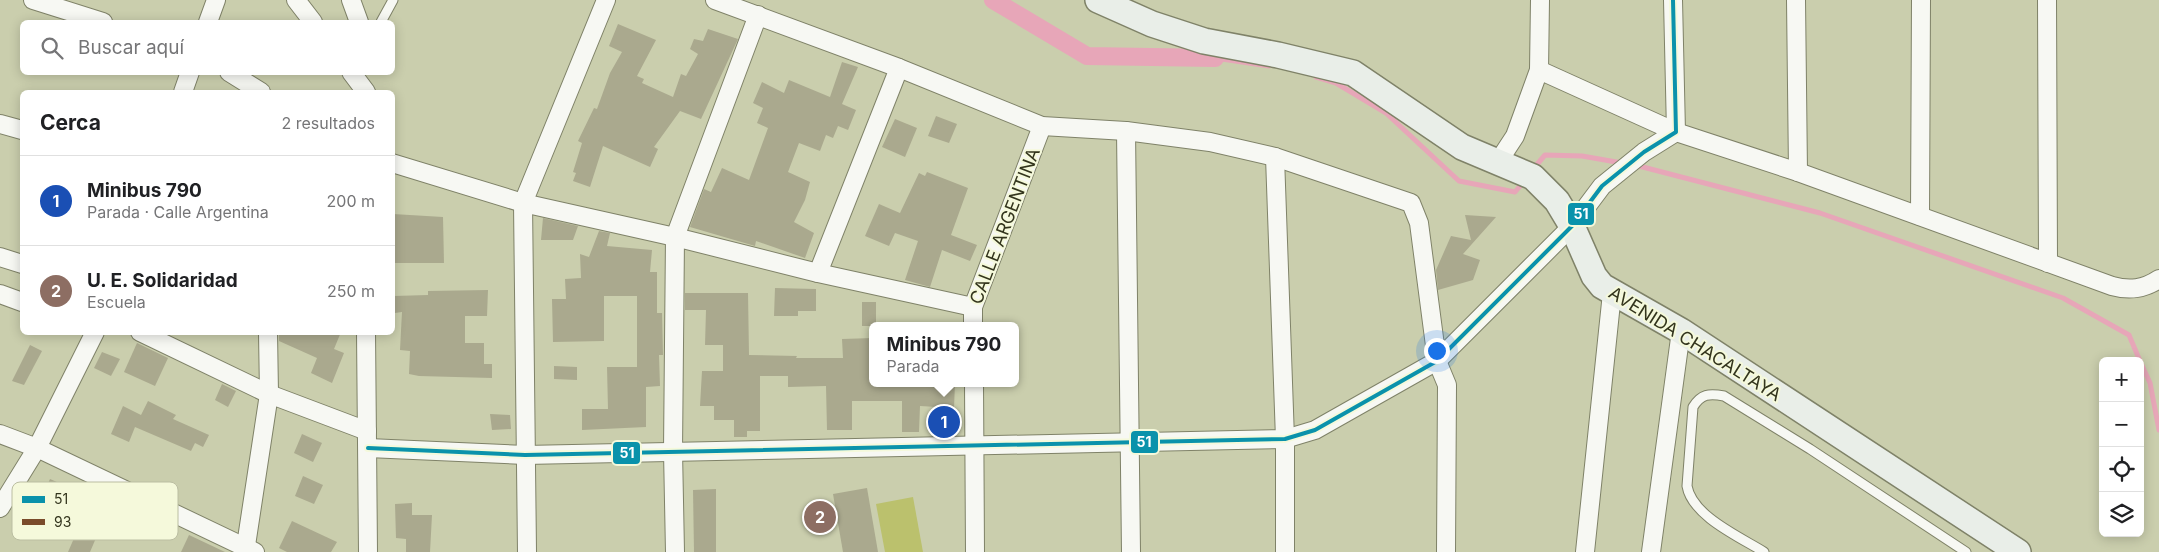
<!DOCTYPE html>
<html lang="es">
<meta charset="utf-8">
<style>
:root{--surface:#fff;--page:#f2f2f2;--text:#202124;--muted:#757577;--line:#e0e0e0;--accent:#ea580c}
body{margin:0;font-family:Inter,sans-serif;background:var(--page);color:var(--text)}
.controls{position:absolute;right:15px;bottom:15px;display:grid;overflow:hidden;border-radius:8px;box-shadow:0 2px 12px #0003}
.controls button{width:45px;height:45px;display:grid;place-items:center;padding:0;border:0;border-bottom:1px solid var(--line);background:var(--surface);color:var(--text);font:25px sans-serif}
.you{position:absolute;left:1436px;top:350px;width:18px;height:18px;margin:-12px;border:4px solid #fff;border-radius:50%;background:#1a73e8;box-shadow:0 0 0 8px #1a73e833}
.badge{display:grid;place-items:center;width:32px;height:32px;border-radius:50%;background:var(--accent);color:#fff;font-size:16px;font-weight:700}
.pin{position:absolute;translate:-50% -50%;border:2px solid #fff;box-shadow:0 1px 5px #0006}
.popup{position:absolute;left:869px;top:322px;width:150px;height:65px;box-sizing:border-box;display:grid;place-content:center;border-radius:8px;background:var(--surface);filter:drop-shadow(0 1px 4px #0005);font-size:16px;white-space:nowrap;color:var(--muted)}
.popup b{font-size:19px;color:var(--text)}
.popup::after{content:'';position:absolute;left:50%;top:100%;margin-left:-10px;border:10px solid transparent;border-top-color:var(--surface)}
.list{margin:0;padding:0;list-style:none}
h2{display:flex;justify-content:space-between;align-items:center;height:65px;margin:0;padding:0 20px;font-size:21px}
h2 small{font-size:16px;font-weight:400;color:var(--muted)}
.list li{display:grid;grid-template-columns:32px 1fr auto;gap:15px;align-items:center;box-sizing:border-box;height:90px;padding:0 20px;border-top:1px solid var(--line)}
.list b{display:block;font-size:19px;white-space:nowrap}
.list p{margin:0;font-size:16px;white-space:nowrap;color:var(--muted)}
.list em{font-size:16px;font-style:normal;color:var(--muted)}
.icon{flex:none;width:28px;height:28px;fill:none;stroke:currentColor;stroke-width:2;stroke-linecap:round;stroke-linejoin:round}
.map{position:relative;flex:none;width:2159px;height:552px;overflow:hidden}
.search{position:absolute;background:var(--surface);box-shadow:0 2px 12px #0003;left:20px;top:20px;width:375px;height:55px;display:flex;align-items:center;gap:12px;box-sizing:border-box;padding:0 18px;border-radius:8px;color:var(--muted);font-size:19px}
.panel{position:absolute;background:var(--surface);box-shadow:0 2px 12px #0003;left:20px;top:90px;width:375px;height:245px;border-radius:8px}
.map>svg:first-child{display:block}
.green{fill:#bbc16d}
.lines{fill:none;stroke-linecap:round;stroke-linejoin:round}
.stream{stroke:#e7a6b8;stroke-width:5}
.canal{stroke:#e7a6b8;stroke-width:18}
.building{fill:#aaa98e}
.lane-casing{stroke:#7f8268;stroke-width:11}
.street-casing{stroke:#7f8268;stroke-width:20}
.secondary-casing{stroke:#7f8268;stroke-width:28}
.lane{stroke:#f7f8f3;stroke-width:9}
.street{stroke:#f7f8f3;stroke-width:18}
.secondary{stroke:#e9eee8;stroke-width:25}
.bus-1-casing{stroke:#f5f9db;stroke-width:8}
.bus-1{stroke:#0a92ab;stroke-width:4}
.labels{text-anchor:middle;stroke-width:4;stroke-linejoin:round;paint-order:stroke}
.street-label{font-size:18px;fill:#33351d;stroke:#f5f9db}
.key{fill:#f5f9db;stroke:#bbbea2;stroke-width:1}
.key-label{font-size:14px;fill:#33351d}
.line-badge{stroke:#f5f9db;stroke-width:2}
.badge-label{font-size:14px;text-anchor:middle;font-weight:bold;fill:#fff}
</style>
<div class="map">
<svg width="2159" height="552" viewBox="0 0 2159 552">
<rect width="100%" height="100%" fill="#cacead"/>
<path class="green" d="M913,497L923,552H885L876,504Z"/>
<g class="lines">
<g class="stream">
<path d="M1215,58L1269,66"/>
<path d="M1316,77L1336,83L1386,113L1459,181L1515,192L1525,180"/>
<path d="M1635,165L1820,213L2063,298L2129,335L2140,361"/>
<path d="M1533,169L1545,155L1582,156L1622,163"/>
<path d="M2140,361L2150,383L2159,430"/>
</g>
<path class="canal" d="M993,0L1087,56L1215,58"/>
</g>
<g class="building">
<path d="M618,24L656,40L637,76L644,79L642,83L673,97L681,74L686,76L698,54L690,49L694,39L703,41L708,29L738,39L701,119L680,111L654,147L658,149L650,167L603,146L590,187L573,181L576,173L573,172L582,143L578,141L594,108L597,109L610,73L622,52L609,46Z"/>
<path d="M842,62L858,67L842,104L856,110L848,130L838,126L833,138L826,135L820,151L799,143L788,172L810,182L805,200L794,222L814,233L805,258L756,241L755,246L690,227L704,189L711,192L722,168L749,180L768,128L757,123L763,108L753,103L762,82L784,93L789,80L830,97Z"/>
<path d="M936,116L957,124L949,143L928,136Z"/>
<path d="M895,119L917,128L905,157L882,147Z"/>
<path d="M927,172L968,188L951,235L977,245L970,261L942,250L930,287L905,280L918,241L895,233L889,246L865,236L879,204L900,213L919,173L925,176Z"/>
<path d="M393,214L443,217L444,263H394Z"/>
<path d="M1465,215L1496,217L1463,254L1480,260L1473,280L1438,290L1436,270L1451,236L1471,240Z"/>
<path d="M543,218L578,226L573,240H541Z"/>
<path d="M599,231L610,233L607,246L652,250L650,272H657V313H662L663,355H659L660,386L646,387V427L582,430V409H608L607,367H637V296H604V341L553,342L552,299H566L565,279L581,278L580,254L589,257Z"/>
<path d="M775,288L816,289V311H798V316H774Z"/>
<path d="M488,290L487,316H465V343H484V364H492V378L419,376L409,374L410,351L400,350L402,312L395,313L394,296L428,295V291Z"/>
<path d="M685,293H748L749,355L797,356L796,358H843L842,339L873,338V383H955L954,408L920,406L919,432H902V401H852V430H827L826,386L788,387V376H760V431H747V437H734V420H714V406H700L702,371H723V345H705L706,310H685Z"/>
<rect x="862" y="302" width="14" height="24"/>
<path d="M279,332H341L334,349L344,353L332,383L311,373L317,358L279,341Z"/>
<path d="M137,343L168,358L155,386L124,372Z"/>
<path d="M30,345L42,351L24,385L12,381Z"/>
<path d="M102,352L120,359L111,376L94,368Z"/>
<path d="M554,366L577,367V380L554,379Z"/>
<path d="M222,384L236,391L228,407L215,400Z"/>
<path d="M148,401L176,415L173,419L209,435L203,447L195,443L191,451L135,427L129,442L111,434L123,406L141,415Z"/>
<path d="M490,414L510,415L511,429L492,430Z"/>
<path d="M302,434L322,443L313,462L294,453Z"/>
<path d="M303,476L323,485L314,504L295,496Z"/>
<path d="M50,479L75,490L71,500L100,514L89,535L96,538L90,552H68L82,520L41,499Z"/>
<path d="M867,488L878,552H843L833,494Z"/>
<path d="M716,489V552H694L693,490Z"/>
<path d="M412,503V515H432L430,552H406V539L396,538L395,504Z"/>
<path d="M292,521L337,542L331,552H287L279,548Z"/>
<path d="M189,535L225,552H181Z"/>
</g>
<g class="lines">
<defs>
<g id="lane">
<path d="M381,22L393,0"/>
<path d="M1764,552C1740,537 1692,516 1687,486L1693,407C1701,394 1709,393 1724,396L1810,449L1966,552"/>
</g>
<g id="street">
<path d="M33,0L103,22"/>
<path d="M296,0L313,22"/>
<path d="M351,0L359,22"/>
<path d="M715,0L899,68L1042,126L1126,131L1210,142L1275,157L1411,203L1419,223L1437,361L1447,385L1446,552"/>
<path d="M1796,0L1798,172"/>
<path d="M2047,0L2048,263"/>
<path d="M208,22L216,0"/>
<path d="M1539,70L1676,132L1798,172L2112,286C2130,291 2144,289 2159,279"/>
<path d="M229,72L261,92"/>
<path d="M351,72L366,92"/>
<path d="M183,92L190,72"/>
<path d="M0,124L22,130"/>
<path d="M1126,131L1131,552"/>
<path d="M1275,157L1285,439V552"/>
<path d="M1498,162L1515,136L1539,70L1540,0"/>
<path d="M392,163L523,203L675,237L818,273L973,307"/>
<path d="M1920,216L1921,0"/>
<path d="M0,257L22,264"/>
<path d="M818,273L899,68"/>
<path d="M0,294L22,302"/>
<path d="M973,326V307L1042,126"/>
<path d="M140,332L269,394L367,431"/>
<path d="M366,332L368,552"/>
<path d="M974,383L975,552"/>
<path d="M0,434L37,448L255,552"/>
<path d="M368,448L525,455L1285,439L1315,430L1437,361L1572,226L1602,186L1644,152L1676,132L1673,0"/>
<path d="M0,508L37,448L95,332"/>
<path d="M245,552L269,394L268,332"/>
<path d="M527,552L523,203L606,0"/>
<path d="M675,552L673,451L675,237L758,15"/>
<path d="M1585,552L1612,293"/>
<path d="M1651,552L1681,331"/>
</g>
<path id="secondary" d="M1098,0L1152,24L1204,41L1278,55L1353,73L1462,147L1533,177L1557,201L1572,226L1594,276L1602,286L1681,331L2018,552"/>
</defs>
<use href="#lane" class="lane-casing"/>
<use href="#street" class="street-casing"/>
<use href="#secondary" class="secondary-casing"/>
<use href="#lane" class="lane"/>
<use href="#street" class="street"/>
<use href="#secondary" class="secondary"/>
<defs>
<path id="bus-1" d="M368,448L525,455L1285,439L1315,430L1437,361L1572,226L1602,186L1644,152L1676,132L1673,0"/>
</defs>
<use href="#bus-1" class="bus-1-casing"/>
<use href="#bus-1" class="bus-1"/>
</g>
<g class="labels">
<g class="street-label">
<text transform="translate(1005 226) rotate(-69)" y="6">CALLE ARGENTINA</text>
<text transform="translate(1695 344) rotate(32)" y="6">AVENIDA CHACALTAYA</text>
</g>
</g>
<rect x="12" y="482" width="166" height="58" rx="8" class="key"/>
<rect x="22" y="496" width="23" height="7" fill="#0a92ab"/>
<rect x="22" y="519" width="23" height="6" fill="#7a4b2a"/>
<g class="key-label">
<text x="54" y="504">51</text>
<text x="54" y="527">93</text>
</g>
<g class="line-badge">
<rect x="1567" y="202" width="28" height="24" rx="5" fill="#0a92ab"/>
<rect x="1130" y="430" width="29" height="24" rx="5" fill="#0a92ab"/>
<rect x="612" y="441" width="29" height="24" rx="5" fill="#0a92ab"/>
</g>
<g class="badge-label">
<text x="1581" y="219">51</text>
<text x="1144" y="447">51</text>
<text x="627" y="458">51</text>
</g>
</svg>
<div class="controls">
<button>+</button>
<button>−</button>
<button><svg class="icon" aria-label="locate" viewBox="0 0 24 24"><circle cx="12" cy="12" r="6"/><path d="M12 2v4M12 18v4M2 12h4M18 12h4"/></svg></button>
<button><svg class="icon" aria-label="layers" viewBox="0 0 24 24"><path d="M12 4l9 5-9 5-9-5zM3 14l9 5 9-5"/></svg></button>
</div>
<div class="you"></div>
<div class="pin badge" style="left:944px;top:422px;background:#1a4fb4">1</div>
<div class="popup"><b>Minibus 790</b>Parada</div>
<div class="pin badge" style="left:820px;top:517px;background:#8d6e63">2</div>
<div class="search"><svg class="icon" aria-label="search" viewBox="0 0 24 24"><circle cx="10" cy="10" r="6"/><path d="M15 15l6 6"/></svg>Buscar aquí</div>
<section class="panel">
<h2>Cerca<small>2 resultados</small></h2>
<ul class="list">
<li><span class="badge" style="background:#1a4fb4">1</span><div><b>Minibus 790</b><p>Parada · Calle Argentina</p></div><em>200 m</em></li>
<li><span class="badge" style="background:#8d6e63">2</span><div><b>U. E. Solidaridad</b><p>Escuela</p></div><em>250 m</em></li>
</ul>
</section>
</div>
